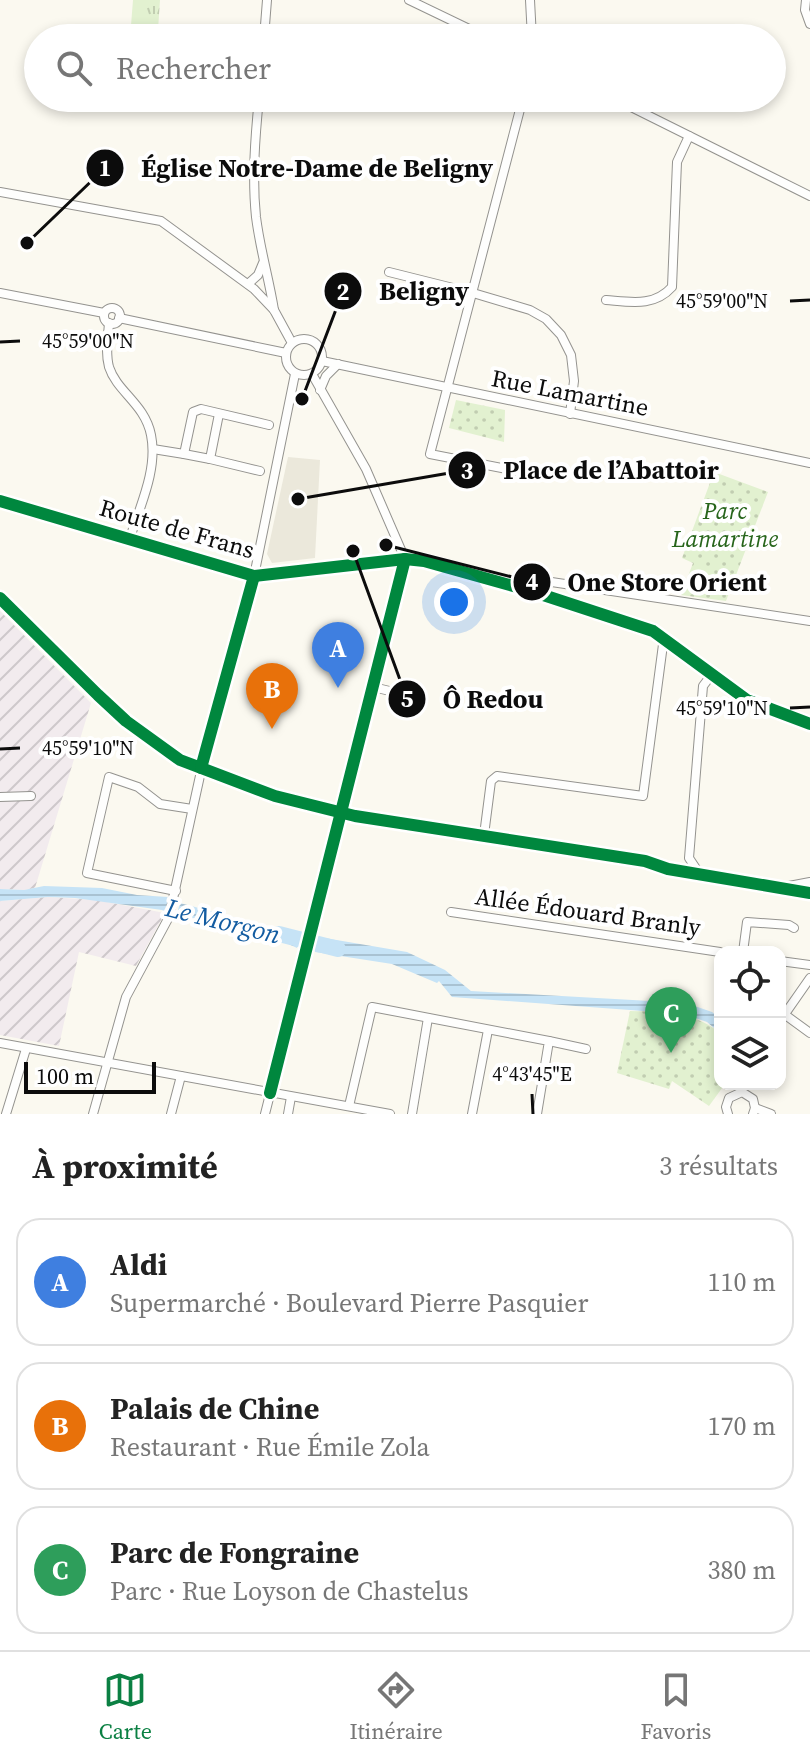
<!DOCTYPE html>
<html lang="fr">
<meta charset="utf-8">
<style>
:root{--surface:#fff;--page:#f2f2f2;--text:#222;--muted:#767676;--line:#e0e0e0;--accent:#0b8043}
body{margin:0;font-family:"Source Serif 4",serif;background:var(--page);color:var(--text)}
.controls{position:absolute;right:24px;bottom:24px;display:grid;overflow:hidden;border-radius:16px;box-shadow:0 4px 12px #0003}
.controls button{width:72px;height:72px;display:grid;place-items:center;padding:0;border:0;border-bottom:2px solid var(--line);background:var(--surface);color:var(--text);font:40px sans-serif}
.scale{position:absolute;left:24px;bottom:20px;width:132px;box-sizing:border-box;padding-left:8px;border:4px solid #0c0c0c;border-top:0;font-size:22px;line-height:28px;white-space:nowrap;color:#0c0c0c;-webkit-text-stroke:6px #fff;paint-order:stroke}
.you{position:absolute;left:454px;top:602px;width:28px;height:28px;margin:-20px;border:6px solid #fff;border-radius:50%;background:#1a73e8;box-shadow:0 0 0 12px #1a73e833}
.badge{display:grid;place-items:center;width:52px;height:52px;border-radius:50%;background:var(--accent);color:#fff;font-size:26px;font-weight:700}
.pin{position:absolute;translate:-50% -66px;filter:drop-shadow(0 2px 4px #0008)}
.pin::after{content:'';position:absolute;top:42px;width:28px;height:24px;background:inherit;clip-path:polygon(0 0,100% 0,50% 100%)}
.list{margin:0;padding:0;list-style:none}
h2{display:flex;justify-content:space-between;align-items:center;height:104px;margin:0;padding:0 32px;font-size:34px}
h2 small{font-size:26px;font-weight:400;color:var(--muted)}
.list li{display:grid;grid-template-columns:52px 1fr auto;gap:24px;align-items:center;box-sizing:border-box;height:128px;margin:0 16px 16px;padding:0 16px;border:2px solid var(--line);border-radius:24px}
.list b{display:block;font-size:30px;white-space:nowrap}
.list p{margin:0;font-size:26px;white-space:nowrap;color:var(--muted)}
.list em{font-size:26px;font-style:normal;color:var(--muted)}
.icon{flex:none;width:44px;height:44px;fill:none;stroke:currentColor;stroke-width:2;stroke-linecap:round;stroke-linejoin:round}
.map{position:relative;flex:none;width:810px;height:1114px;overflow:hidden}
.search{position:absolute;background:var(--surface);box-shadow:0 4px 12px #0003;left:24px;right:24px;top:24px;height:88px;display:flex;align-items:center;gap:20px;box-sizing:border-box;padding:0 28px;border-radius:44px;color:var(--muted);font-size:30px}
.sheet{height:536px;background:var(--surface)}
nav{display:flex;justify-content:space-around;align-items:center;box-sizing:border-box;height:112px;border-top:2px solid var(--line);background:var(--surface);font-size:22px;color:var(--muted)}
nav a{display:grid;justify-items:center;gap:4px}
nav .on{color:var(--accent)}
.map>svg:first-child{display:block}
.industrial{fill:url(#industrial-furrows)}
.grass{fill:url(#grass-tufts)}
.park{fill:url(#park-dots)}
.plaza{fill:#ebe8db}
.water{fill:url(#water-rules)}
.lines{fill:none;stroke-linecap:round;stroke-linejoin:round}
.river{stroke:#c6e3f6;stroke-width:16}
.street-casing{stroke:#94938f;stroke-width:10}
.secondary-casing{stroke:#8a8985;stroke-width:13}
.street{stroke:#fefefd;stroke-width:8}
.secondary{stroke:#f5f4e8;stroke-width:11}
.cycleway-casing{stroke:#fff;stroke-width:17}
.cycleway{stroke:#00873e;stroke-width:12}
.ticks{fill:none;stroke:#0c0c0c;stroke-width:3}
.labels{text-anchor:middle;stroke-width:8;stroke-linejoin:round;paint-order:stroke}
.street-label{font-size:24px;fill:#0c0c0c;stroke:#fff}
.park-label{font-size:24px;font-style:italic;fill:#27651b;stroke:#fff}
.water-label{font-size:26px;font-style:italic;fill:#135ca1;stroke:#fff}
.ticks-label{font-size:20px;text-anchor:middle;fill:#0c0c0c;stroke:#fff;stroke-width:8;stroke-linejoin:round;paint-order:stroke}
.leader{fill:none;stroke:#0c0c0c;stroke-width:3}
.callout-dot{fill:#0c0c0c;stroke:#fff;stroke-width:3}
.mark-label{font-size:24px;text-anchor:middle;font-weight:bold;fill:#fff}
.callout-label{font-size:26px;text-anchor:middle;font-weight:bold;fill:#0c0c0c;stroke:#fff;stroke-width:8;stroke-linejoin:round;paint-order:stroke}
</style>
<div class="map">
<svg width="810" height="1114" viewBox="0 0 810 1114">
<defs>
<pattern id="industrial-furrows" width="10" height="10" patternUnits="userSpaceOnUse" patternTransform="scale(2)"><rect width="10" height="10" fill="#f2ebee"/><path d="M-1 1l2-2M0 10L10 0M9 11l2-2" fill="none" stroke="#cec8cb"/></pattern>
<pattern id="grass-tufts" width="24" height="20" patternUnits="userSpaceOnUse" patternTransform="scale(2)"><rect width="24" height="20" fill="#e2f1d0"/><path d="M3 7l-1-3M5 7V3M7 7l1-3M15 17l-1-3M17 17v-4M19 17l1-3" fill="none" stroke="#c1cdb1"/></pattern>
<pattern id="park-dots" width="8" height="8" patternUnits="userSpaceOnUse" patternTransform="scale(2)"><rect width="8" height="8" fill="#e2f1d0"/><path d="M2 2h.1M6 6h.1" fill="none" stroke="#c1cdb1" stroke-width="1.8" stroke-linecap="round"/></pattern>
<pattern id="water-rules" width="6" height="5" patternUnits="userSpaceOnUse" patternTransform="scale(2)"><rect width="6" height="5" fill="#c6e3f6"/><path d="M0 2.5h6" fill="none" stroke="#a9c2d2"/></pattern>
</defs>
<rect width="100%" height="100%" fill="#fbf9f0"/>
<g class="industrial">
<path d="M0,611L91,703L35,888L24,890L0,889Z"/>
<path d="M48,897L96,900L165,913L136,966L79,952L59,1046L0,1035V901Z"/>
</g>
<path class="grass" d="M133,0H160L158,30L202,33V38H130Z"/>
<g class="park">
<path d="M456,400L505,410L504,442L449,428Z"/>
<path d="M714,472L768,492L726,601L681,595L693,563L682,558Z"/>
<path d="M630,1011C663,1012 693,1011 720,1033V1084H725L709,1106L672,1081L669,1089L617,1073Z"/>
</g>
<path class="plaza" d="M288,457L320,460L315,558L272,563L267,554Z"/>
<g class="water">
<path d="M44,886L102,888L137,895L168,897V900L173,901L170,914L162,910L75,898L48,897L0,901V889L24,890Z"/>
<path d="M180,903L296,934L297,931L301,932L297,948L278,939L176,917Z"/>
<path d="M319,937L407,952L445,970L471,991L686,1003L712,1012L720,1018V1033L707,1022L684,1014L452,997L439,981L437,983L392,964L315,952Z"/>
</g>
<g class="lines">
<path class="river" d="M279,934L338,949"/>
<defs>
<g id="street">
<path d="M409,0L488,38"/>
<path d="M530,0L532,38"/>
<path d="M806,0L805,10L810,24"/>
<path d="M264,38L267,0"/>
<path d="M259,98C255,138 252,178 256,217C260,249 269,279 274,310"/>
<path d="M613,98L810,196"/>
<path d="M0,192L161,221L254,289L274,310L292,343"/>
<path d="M389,272L473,293L530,310L546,319L561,335L571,355L574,381L570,414"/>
<path d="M248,284L258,275L263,263"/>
<path d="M0,293L104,313"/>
<path d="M606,300C631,302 654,307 672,287L677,162L689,136"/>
<circle cx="112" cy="316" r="8"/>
<path d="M119,318L286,353"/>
<path d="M109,323C108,338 105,352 109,367C117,392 145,404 151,435C158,469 140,506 130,538"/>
<circle cx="304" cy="357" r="18"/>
<path d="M322,361L810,463"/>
<path d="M320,390L326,376L338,364"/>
<path d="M219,414L210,459L260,471"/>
<path d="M153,449L184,454L193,412L201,409L269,425"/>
<path d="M184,454L210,459"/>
<path d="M517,471L430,454L523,98"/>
<path d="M518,587L525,578L810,621"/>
<path d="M373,687L398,693"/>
<path d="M0,797L31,796"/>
<path d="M484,835L491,781L497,776L643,796L664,637"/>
<path d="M699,873L689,858L703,686L712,674"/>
<path d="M789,886L810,882"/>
<path d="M176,891L87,873L109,777L138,787L160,804L192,809"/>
<path d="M451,912L720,952"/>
<path d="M743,952L747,922L789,925L794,928"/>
<path d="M780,961L810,965"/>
<path d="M784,1014L810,1033"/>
<path d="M780,1021L810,978"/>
<path d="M549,1041L586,1049"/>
<path d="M0,1043L390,1114"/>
<path d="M349,1106L372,1007L549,1041L537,1114"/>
<path d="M755,1108L771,1114"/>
<path d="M6,1114L26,1049"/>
<path d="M93,1114L126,997L169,917L205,753L254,576L295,374"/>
<path d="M171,1114L181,1076"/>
<path d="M265,1114L405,559L366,469L312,374"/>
<path d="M288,1114L291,1097"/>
<path d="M412,1114L428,1018"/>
<path d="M472,1114L488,1030"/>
<path d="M728,1114L726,1107L729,1098L742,1092L753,1099L755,1108L753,1114"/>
</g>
<g id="secondary">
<path d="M0,501L254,576L405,559L424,561L531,591L653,631L747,700L810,724"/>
<path d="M0,598L98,695L126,721L180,760L275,796L355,816L645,861L668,869L810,893"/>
</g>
</defs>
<use href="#street" class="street-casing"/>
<use href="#secondary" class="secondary-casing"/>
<use href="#street" class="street"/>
<use href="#secondary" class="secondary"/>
<defs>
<g id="cycleway">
<path d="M0,501L254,576L405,559L424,561L531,591L653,631L747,700L810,724"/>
<path d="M0,598L98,695L126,721L180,760L275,796L355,816L645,861L668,869L810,893"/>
<path d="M201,768L254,576"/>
<path d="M270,1093L405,559"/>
</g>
</defs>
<use href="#cycleway" class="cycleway-casing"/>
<use href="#cycleway" class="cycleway"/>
</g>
<path class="ticks" d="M790,301L810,300M0,342L20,341M790,708L810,707M0,749L20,748M532,1094L533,1114"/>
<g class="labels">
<g class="street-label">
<text transform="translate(570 393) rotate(11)" y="8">Rue Lamartine</text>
<text transform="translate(177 529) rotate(16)" y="8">Route de Frans</text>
<text transform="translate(588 912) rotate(8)" y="8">Allée Édouard Branly</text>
</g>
<g class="park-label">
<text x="725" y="519">Parc<tspan x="725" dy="28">Lamartine</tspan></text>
</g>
<g class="water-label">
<text transform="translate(223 921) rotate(14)" y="9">Le Morgon</text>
</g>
</g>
<g class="ticks-label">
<text x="722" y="308">45°59'00"N</text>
<text x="88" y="348">45°59'00"N</text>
<text x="722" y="715">45°59'10"N</text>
<text x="88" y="755">45°59'10"N</text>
<text x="532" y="1081">4°43'45"E</text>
</g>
<path class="leader" d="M27 243L105 168M302 399L343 291M298 499L467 470M386 545L532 582M353 551L407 699"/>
<g class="callout-dot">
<circle cx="27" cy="243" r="8"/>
<circle cx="302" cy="399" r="8"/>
<circle cx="298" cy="499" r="8"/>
<circle cx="386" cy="545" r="8"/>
<circle cx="353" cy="551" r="8"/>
<circle cx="105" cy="168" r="20"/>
<circle cx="343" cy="291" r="20"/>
<circle cx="467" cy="470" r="20"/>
<circle cx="532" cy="582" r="20"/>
<circle cx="407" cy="699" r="20"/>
</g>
<g class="mark-label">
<text x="105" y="176">1</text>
<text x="343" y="300">2</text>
<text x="467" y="479">3</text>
<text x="532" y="590">4</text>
<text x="407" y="707">5</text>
</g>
<g class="callout-label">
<text x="317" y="177">Église Notre-Dame de Beligny</text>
<text x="424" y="300">Beligny</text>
<text x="611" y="479">Place de l’Abattoir</text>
<text x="667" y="591">One Store Orient</text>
<text x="493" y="708">Ô Redou</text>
</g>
</svg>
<div class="controls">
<button><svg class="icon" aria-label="locate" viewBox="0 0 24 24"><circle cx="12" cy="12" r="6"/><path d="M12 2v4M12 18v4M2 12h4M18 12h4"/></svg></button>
<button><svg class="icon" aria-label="layers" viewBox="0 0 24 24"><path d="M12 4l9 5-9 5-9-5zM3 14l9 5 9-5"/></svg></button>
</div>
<div class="scale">100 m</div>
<div class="you"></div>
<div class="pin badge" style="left:338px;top:688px;background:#3f7fe0">A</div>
<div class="pin badge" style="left:272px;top:729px;background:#e8710a">B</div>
<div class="pin badge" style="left:671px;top:1053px;background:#2e9e5b">C</div>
<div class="search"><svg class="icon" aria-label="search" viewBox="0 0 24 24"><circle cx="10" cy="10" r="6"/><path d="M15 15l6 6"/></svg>Rechercher</div>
</div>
<section class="sheet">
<h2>À proximité<small>3 résultats</small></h2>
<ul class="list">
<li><span class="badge" style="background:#3f7fe0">A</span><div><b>Aldi</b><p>Supermarché · Boulevard Pierre Pasquier</p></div><em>110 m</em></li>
<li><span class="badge" style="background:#e8710a">B</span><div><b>Palais de Chine</b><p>Restaurant · Rue Émile Zola</p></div><em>170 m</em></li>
<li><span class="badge" style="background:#2e9e5b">C</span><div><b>Parc de Fongraine</b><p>Parc · Rue Loyson de Chastelus</p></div><em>380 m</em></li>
</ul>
</section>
<nav>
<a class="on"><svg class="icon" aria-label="map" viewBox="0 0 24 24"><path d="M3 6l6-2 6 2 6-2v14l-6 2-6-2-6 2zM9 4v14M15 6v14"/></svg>Carte</a>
<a><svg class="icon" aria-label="directions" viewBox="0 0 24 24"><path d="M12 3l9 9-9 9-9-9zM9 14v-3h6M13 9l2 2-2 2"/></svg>Itinéraire</a>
<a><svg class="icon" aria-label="saved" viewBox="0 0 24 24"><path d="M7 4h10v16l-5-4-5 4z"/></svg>Favoris</a>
</nav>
